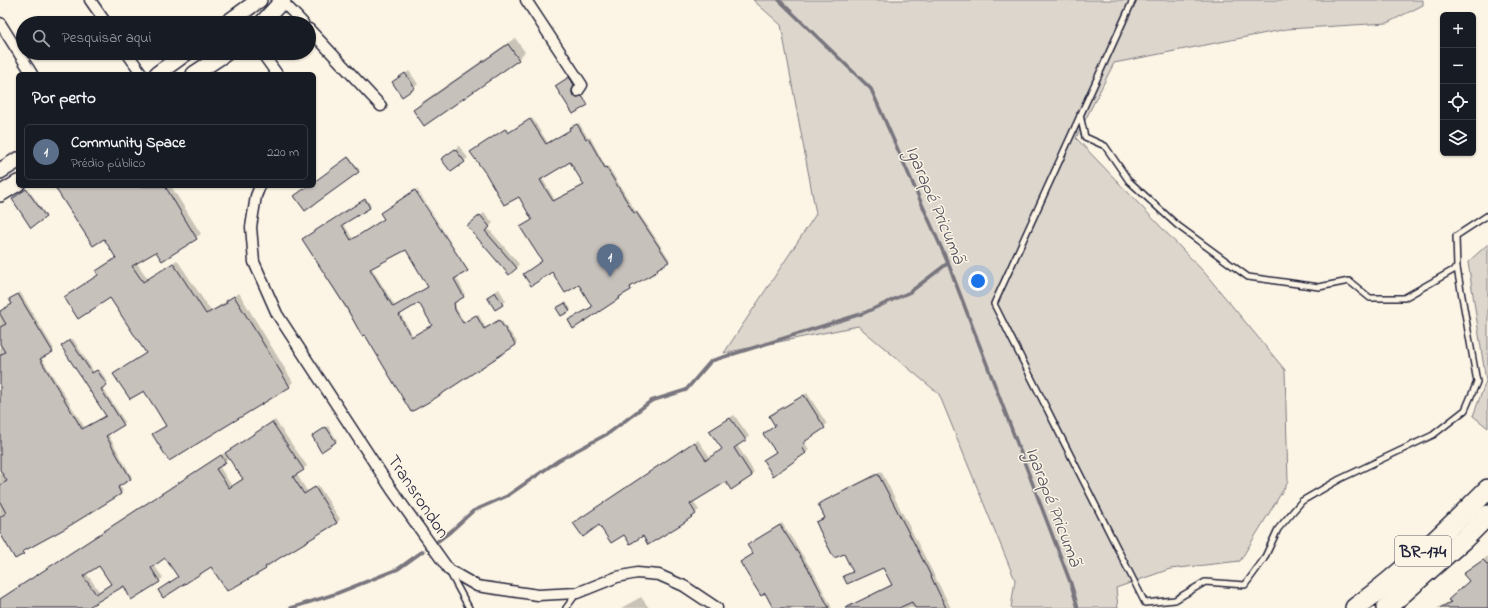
<!DOCTYPE html>
<html lang="pt">
<meta charset="utf-8">
<style>
:root{--surface:#171b24;--page:#20242c;--text:#f1f3f6;--muted:#9ea1a6;--line:#363941;--accent:#d1495b}
body{margin:0;font-family:"Indie Flower",sans-serif;background:var(--page);color:var(--text)}
.controls{position:absolute;right:12px;top:12px;display:grid;overflow:hidden;border-radius:6px;box-shadow:0 1px 3px #0004}
.controls button{width:36px;height:36px;display:grid;place-items:center;padding:0;border:0;border-bottom:1px solid var(--line);background:var(--surface);color:var(--text);font:20px sans-serif}
.you{position:absolute;left:978px;top:281px;width:14px;height:14px;margin:-10px;border:3px solid #fff;border-radius:50%;background:#1a73e8;box-shadow:0 0 0 6px #1a73e833}
.badge{display:grid;place-items:center;width:26px;height:26px;border-radius:50%;background:var(--accent);color:#fff;font-size:13px;font-weight:700}
.pin{position:absolute;translate:-50% -33px;filter:drop-shadow(0 1px 2px #0008)}
.pin::after{content:'';position:absolute;top:21px;width:14px;height:12px;background:inherit;clip-path:polygon(0 0,100% 0,50% 100%)}
.list{margin:0;padding:0;list-style:none}
h2{display:flex;justify-content:space-between;align-items:center;height:52px;margin:0;padding:0 16px;font-size:17px}
h2 small{font-size:13px;font-weight:400;color:var(--muted)}
.list li{display:grid;grid-template-columns:26px 1fr auto;gap:12px;align-items:center;box-sizing:border-box;height:56px;margin:0 8px 8px;padding:0 8px;border:1px solid var(--line);border-radius:6px}
.list b{display:block;font-size:15px;white-space:nowrap}
.list p{margin:0;font-size:13px;white-space:nowrap;color:var(--muted)}
.list em{font-size:13px;font-style:normal;color:var(--muted)}
.icon{flex:none;width:22px;height:22px;fill:none;stroke:currentColor;stroke-width:2;stroke-linecap:round;stroke-linejoin:round}
.map{position:relative;flex:none;width:1488px;height:608px;overflow:hidden}
.search{position:absolute;background:var(--surface);box-shadow:0 1px 3px #0004;left:16px;top:16px;width:300px;height:44px;display:flex;align-items:center;gap:10px;box-sizing:border-box;padding:0 14px;border-radius:22px;color:var(--muted);font-size:15px}
.panel{position:absolute;background:var(--surface);box-shadow:0 1px 3px #0004;left:16px;top:72px;width:300px;height:116px;border-radius:6px}
.map>svg:first-child{display:block}
.green{fill:#dcd6cc;stroke:#7f7c84}
.shadow{fill:#0003;fill-rule:evenodd}
.lines{fill:none;stroke-linecap:round;stroke-linejoin:round}
.stream{stroke:#78757e;stroke-width:3.5}
.building{fill:#c6c1bb;stroke:#22223b;fill-rule:evenodd}
.lane-casing{stroke:#22223b;stroke-width:8}
.street-casing{stroke:#22223b;stroke-width:13}
.secondary-casing{stroke:#22223b;stroke-width:18}
.highway-casing{stroke:#22223b;stroke-width:22}
.lane{stroke:#fcf5e5;stroke-width:5}
.street{stroke:#fcf5e5;stroke-width:10}
.secondary{stroke:#fcf5e5;stroke-width:15}
.highway{stroke:#fcf5e5;stroke-width:19}
.labels{text-anchor:middle;stroke-width:3;stroke-linejoin:round;paint-order:stroke}
.shield{fill:#fcf5e5;stroke:#63616e;stroke-width:1}
.shield-label{font-size:17px;font-weight:bold;fill:#22223b}
.street-label{font-size:18px;fill:#22223b;stroke:#fcf5e5}
.water-label{font-size:19px;font-style:italic;fill:#545362;stroke:#fcf5e5}
</style>
<div class="map">
<svg width="1488" height="608" viewBox="0 0 1488 608">
<rect width="100%" height="100%" fill="#fcf5e5"/>
<filter id="ink" filterUnits="userSpaceOnUse"><feTurbulence type="fractalNoise" baseFrequency=".025" numOctaves="2"/><feDisplacementMap in="SourceGraphic" scale="8" xChannelSelector="R" yChannelSelector="G"/><feConvolveMatrix kernelMatrix="1 2 1 2 8 2 1 2 1" color-interpolation-filters="sRGB"/></filter>
<g filter="url(#ink)">
<g class="green">
<path d="M753,0H1423V5L1387,23L1287,29L1114,63L1076,138L1204,272L1285,370L1288,482L1240,561L1170,569L1116,588L1118,608H1011L1015,580L939,394L858,326L724,353L816,214L781,25Z"/>
<path d="M1488,244V428L1473,416L1486,381L1468,262Z"/>
</g>
<g class="shadow">
<path d="M515,38L525,52L518,59L414,110L421,103Z"/>
<path d="M409,71L418,84L414,87L393,82Z"/>
<path d="M570,76L575,83L573,88V93L579,96L583,95L588,103L587,105L556,86Z"/>
<path d="M532,118L548,143L571,130L572,127L579,123L588,138L590,137L606,167L608,166L636,212L637,211L647,225L670,260L658,267L657,270L631,285L632,287L619,298L571,319L593,306L580,284L552,271L543,261L521,227L533,220L519,196L486,173L471,152L507,128L510,132ZM571,160L585,184L555,200L542,178Z"/>
<path d="M459,146L468,158L464,161L446,156Z"/>
<path d="M349,157L360,170L305,210L309,186H314V182Z"/>
<path d="M56,186H171L201,234L162,259L156,250L136,262L148,279L177,260L211,311L239,293L293,382L289,386L154,434L167,424L144,389L115,374L147,352L110,297H65L99,274L97,271L101,267L117,257L105,238Z"/>
<path d="M28,189L46,215L45,217L15,197Z"/>
<path d="M416,189H417L468,269Z"/>
<path d="M367,199L371,206L343,223L353,239L385,219L456,277L465,294L455,301L456,308L464,322L478,314L486,328L501,320L517,342L433,398L365,334L362,335L303,239ZM406,248L429,286L395,306L371,267ZM420,302L433,325L413,336L400,313Z"/>
<path d="M484,213L493,223L488,228L519,264L516,268L472,223Z"/>
<path d="M499,289L506,301L495,309L488,297Z"/>
<path d="M20,292L54,349L41,357L85,428L106,415L64,344L73,339L94,372L99,369L108,382L102,387L125,422L108,434L132,477L119,485L123,491L121,493L65,527L24,550L23,553L16,557L0,532V311L13,303L10,299Z"/>
<path d="M566,302L571,309L569,310L559,306Z"/>
<path d="M807,393L827,424L807,439L806,445L809,449L806,453L768,457L777,452L776,426L770,416Z"/>
<path d="M734,415L749,436L737,445L754,472L751,475L726,480L693,501L699,510L695,513L643,535L624,534L599,524L575,523L698,440L710,457L723,449L711,431Z"/>
<path d="M275,420L307,466L296,473L307,491L318,485L340,519L337,523L268,564L265,568L211,565L163,587L179,576L166,557L154,565L163,578L137,595L125,585L86,608H0V599L224,453L226,455ZM230,457L243,478L232,486L219,466ZM99,564L112,583L99,591L86,573Z"/>
<path d="M328,426L337,440L335,441L314,435Z"/>
<path d="M881,471L951,608H864L874,593L892,584L884,566L845,576L853,570L845,552L817,522L825,517L819,504Z"/>
<path d="M782,523L814,573L832,608H774L766,592L751,543Z"/>
<path d="M1488,556V608H1437L1450,601L1471,581L1464,574Z"/>
<path d="M641,597L649,608H621Z"/>
</g>
<g class="lines">
<g class="stream">
<path d="M779,0L871,89L948,263L1071,584L1078,608"/>
<path d="M438,541L450,532L473,511L507,496L559,460L609,433L651,401L686,390L711,361L864,313L910,292L948,263"/>
<path d="M291,608L335,594L398,569L423,551"/>
</g>
</g>
<g class="building">
<path d="M508,44L519,60L424,126L413,110Z"/>
<path d="M405,73L415,88L402,97L392,82Z"/>
<path d="M569,77L574,85L572,90V94L577,97L582,96L588,105L573,114L555,86Z"/>
<path d="M530,119L546,144L570,130L569,128L577,124L586,139L588,138L605,168L606,167L634,213L636,212L646,227L669,262L657,269L658,271L630,287L631,290L619,297L620,298L573,329L568,320L592,307L579,285L565,293L552,272L531,286L523,274L542,261L520,227L532,220L519,197L504,205L486,174L470,152L505,129L508,133ZM570,162L584,185L553,201L540,180Z"/>
<path d="M455,149L465,162L451,172L441,159Z"/>
<path d="M348,157L359,172L305,211L294,196L308,186H314V182Z"/>
<path d="M54,186H165L197,239L162,261L156,252L132,266L143,282L173,263L206,314L227,303L226,301L234,296L290,387L169,461L152,434L166,426L157,411L144,391L130,399L113,374L146,353L110,298L78,319L64,297L98,275L96,271L116,258L104,239L93,246Z"/>
<path d="M26,189L46,217L31,228L12,199Z"/>
<path d="M415,190L468,271L454,279L464,297L454,303L455,310L463,323L476,315L484,329L499,320L516,345L434,399L411,412L365,335L362,336L346,307L302,239L365,199L370,208L342,225L351,240L384,219L380,213ZM406,250L428,287L393,307L370,269ZM419,303L432,325L411,337L399,315Z"/>
<path d="M480,215L490,227L485,231L517,268L509,275L467,226Z"/>
<path d="M495,292L503,305L495,310L487,297Z"/>
<path d="M18,294L53,352L40,359L82,429L106,416L61,346L70,340L92,373L97,370L107,385L101,389L124,425L106,436L131,479L118,487L121,494L66,528L22,552L24,554L15,559L0,533V517L6,513L0,502V485L7,481L0,470V355L5,352L0,344V327L6,324L0,314V311L12,304L9,299Z"/>
<path d="M565,303L570,311L561,316L556,308Z"/>
<path d="M804,395L825,428L804,442L803,449L806,453L773,476L763,460L776,452L763,434L775,426L769,416Z"/>
<path d="M730,418L746,440L734,448L752,476L731,490L726,482L690,504L696,514L682,524L648,545L643,536L630,544L624,535L611,543L599,525L583,537L573,523L694,442L706,460L722,449L709,431Z"/>
<path d="M272,422L304,470L293,477L304,494L315,487L337,523L265,567L266,569L256,575L227,591L211,567L163,598L158,590L178,577L165,558L151,568L160,582L131,600L124,586L87,608H0V599L221,455L226,463L216,469L229,488L243,479L225,453ZM99,566L111,584L96,594L83,576Z"/>
<path d="M326,427L336,442L321,452L312,436Z"/>
<path d="M878,474L926,566L946,608H915L912,602L899,608H845L892,585L883,568L847,584L843,576L853,572L844,554L834,558L820,531L816,522L825,518L818,504Z"/>
<path d="M780,525L812,575L829,608H773L765,593L761,596L752,582L740,562L753,554L747,545Z"/>
<path d="M1483,560L1488,565V608H1440L1451,602L1448,600L1469,581L1463,574Z"/>
</g>
<g class="lines">
<defs>
<g id="lane">
<path d="M1133,0L994,304L1145,603L1175,600L1205,582L1245,585L1264,559L1278,529L1302,501L1340,479L1433,435L1465,410L1477,382L1457,268L1456,236L1488,215"/>
<path d="M1080,115L1085,137L1105,146L1129,181L1177,225L1248,277L1319,287L1349,281L1370,298H1404L1457,268"/>
<path d="M450,573L469,608"/>
<path d="M566,608L577,593"/>
</g>
<g id="street">
<path d="M90,0L106,23"/>
<path d="M526,0L582,85L578,91"/>
<path d="M282,1L303,23"/>
<path d="M0,23L32,74"/>
<path d="M309,29L381,106"/>
<path d="M127,53L142,74"/>
<path d="M262,53L277,74"/>
<path d="M260,186L256,196L251,227L254,262L277,314L392,490L449,570L477,586L538,595L577,593L617,577L637,573L659,575L684,586L717,608"/>
</g>
<g id="secondary">
<path d="M227,23L259,0"/>
<path d="M262,23L283,0"/>
<path d="M157,74L186,53"/>
<path d="M194,74L226,53"/>
<path d="M0,171L18,160"/>
<path d="M0,194L18,183"/>
</g>
<g id="highway">
<path d="M1355,608C1403,573 1446,531 1488,489"/>
<path d="M1386,608L1464,539L1488,515"/>
</g>
</defs>
<use href="#lane" class="lane-casing"/>
<use href="#street" class="street-casing"/>
<use href="#secondary" class="secondary-casing"/>
<use href="#highway" class="highway-casing"/>
<use href="#lane" class="lane"/>
<use href="#street" class="street"/>
<use href="#secondary" class="secondary"/>
<use href="#highway" class="highway"/>
</g>
</g>
<g class="labels">
<rect class="shield" x="1395" y="536" width="56" height="30" rx="3"/>
<g class="shield-label">
<text x="1423" y="557">BR-174</text>
</g>
<g class="street-label">
<text transform="translate(419 496) rotate(56)" y="6">Transrondon</text>
</g>
<g class="water-label">
<text transform="translate(937 204) rotate(67)" y="7">Igarapé Pricumã</text>
<text transform="translate(1055 506) rotate(69)" y="7">Igarapé Pricumã</text>
</g>
</g>
</svg>
<div class="controls">
<button>+</button>
<button>−</button>
<button><svg class="icon" aria-label="locate" viewBox="0 0 24 24"><circle cx="12" cy="12" r="6"/><path d="M12 2v4M12 18v4M2 12h4M18 12h4"/></svg></button>
<button><svg class="icon" aria-label="layers" viewBox="0 0 24 24"><path d="M12 4l9 5-9 5-9-5zM3 14l9 5 9-5"/></svg></button>
</div>
<div class="you"></div>
<div class="pin badge" style="left:610px;top:277px;background:#5c6f8a">1</div>
<div class="search"><svg class="icon" aria-label="search" viewBox="0 0 24 24"><circle cx="10" cy="10" r="6"/><path d="M15 15l6 6"/></svg>Pesquisar aqui</div>
<section class="panel">
<h2>Por perto<small></small></h2>
<ul class="list">
<li><span class="badge" style="background:#5c6f8a">1</span><div><b>Community Space</b><p>Prédio público</p></div><em>220 m</em></li>
</ul>
</section>
</div>
